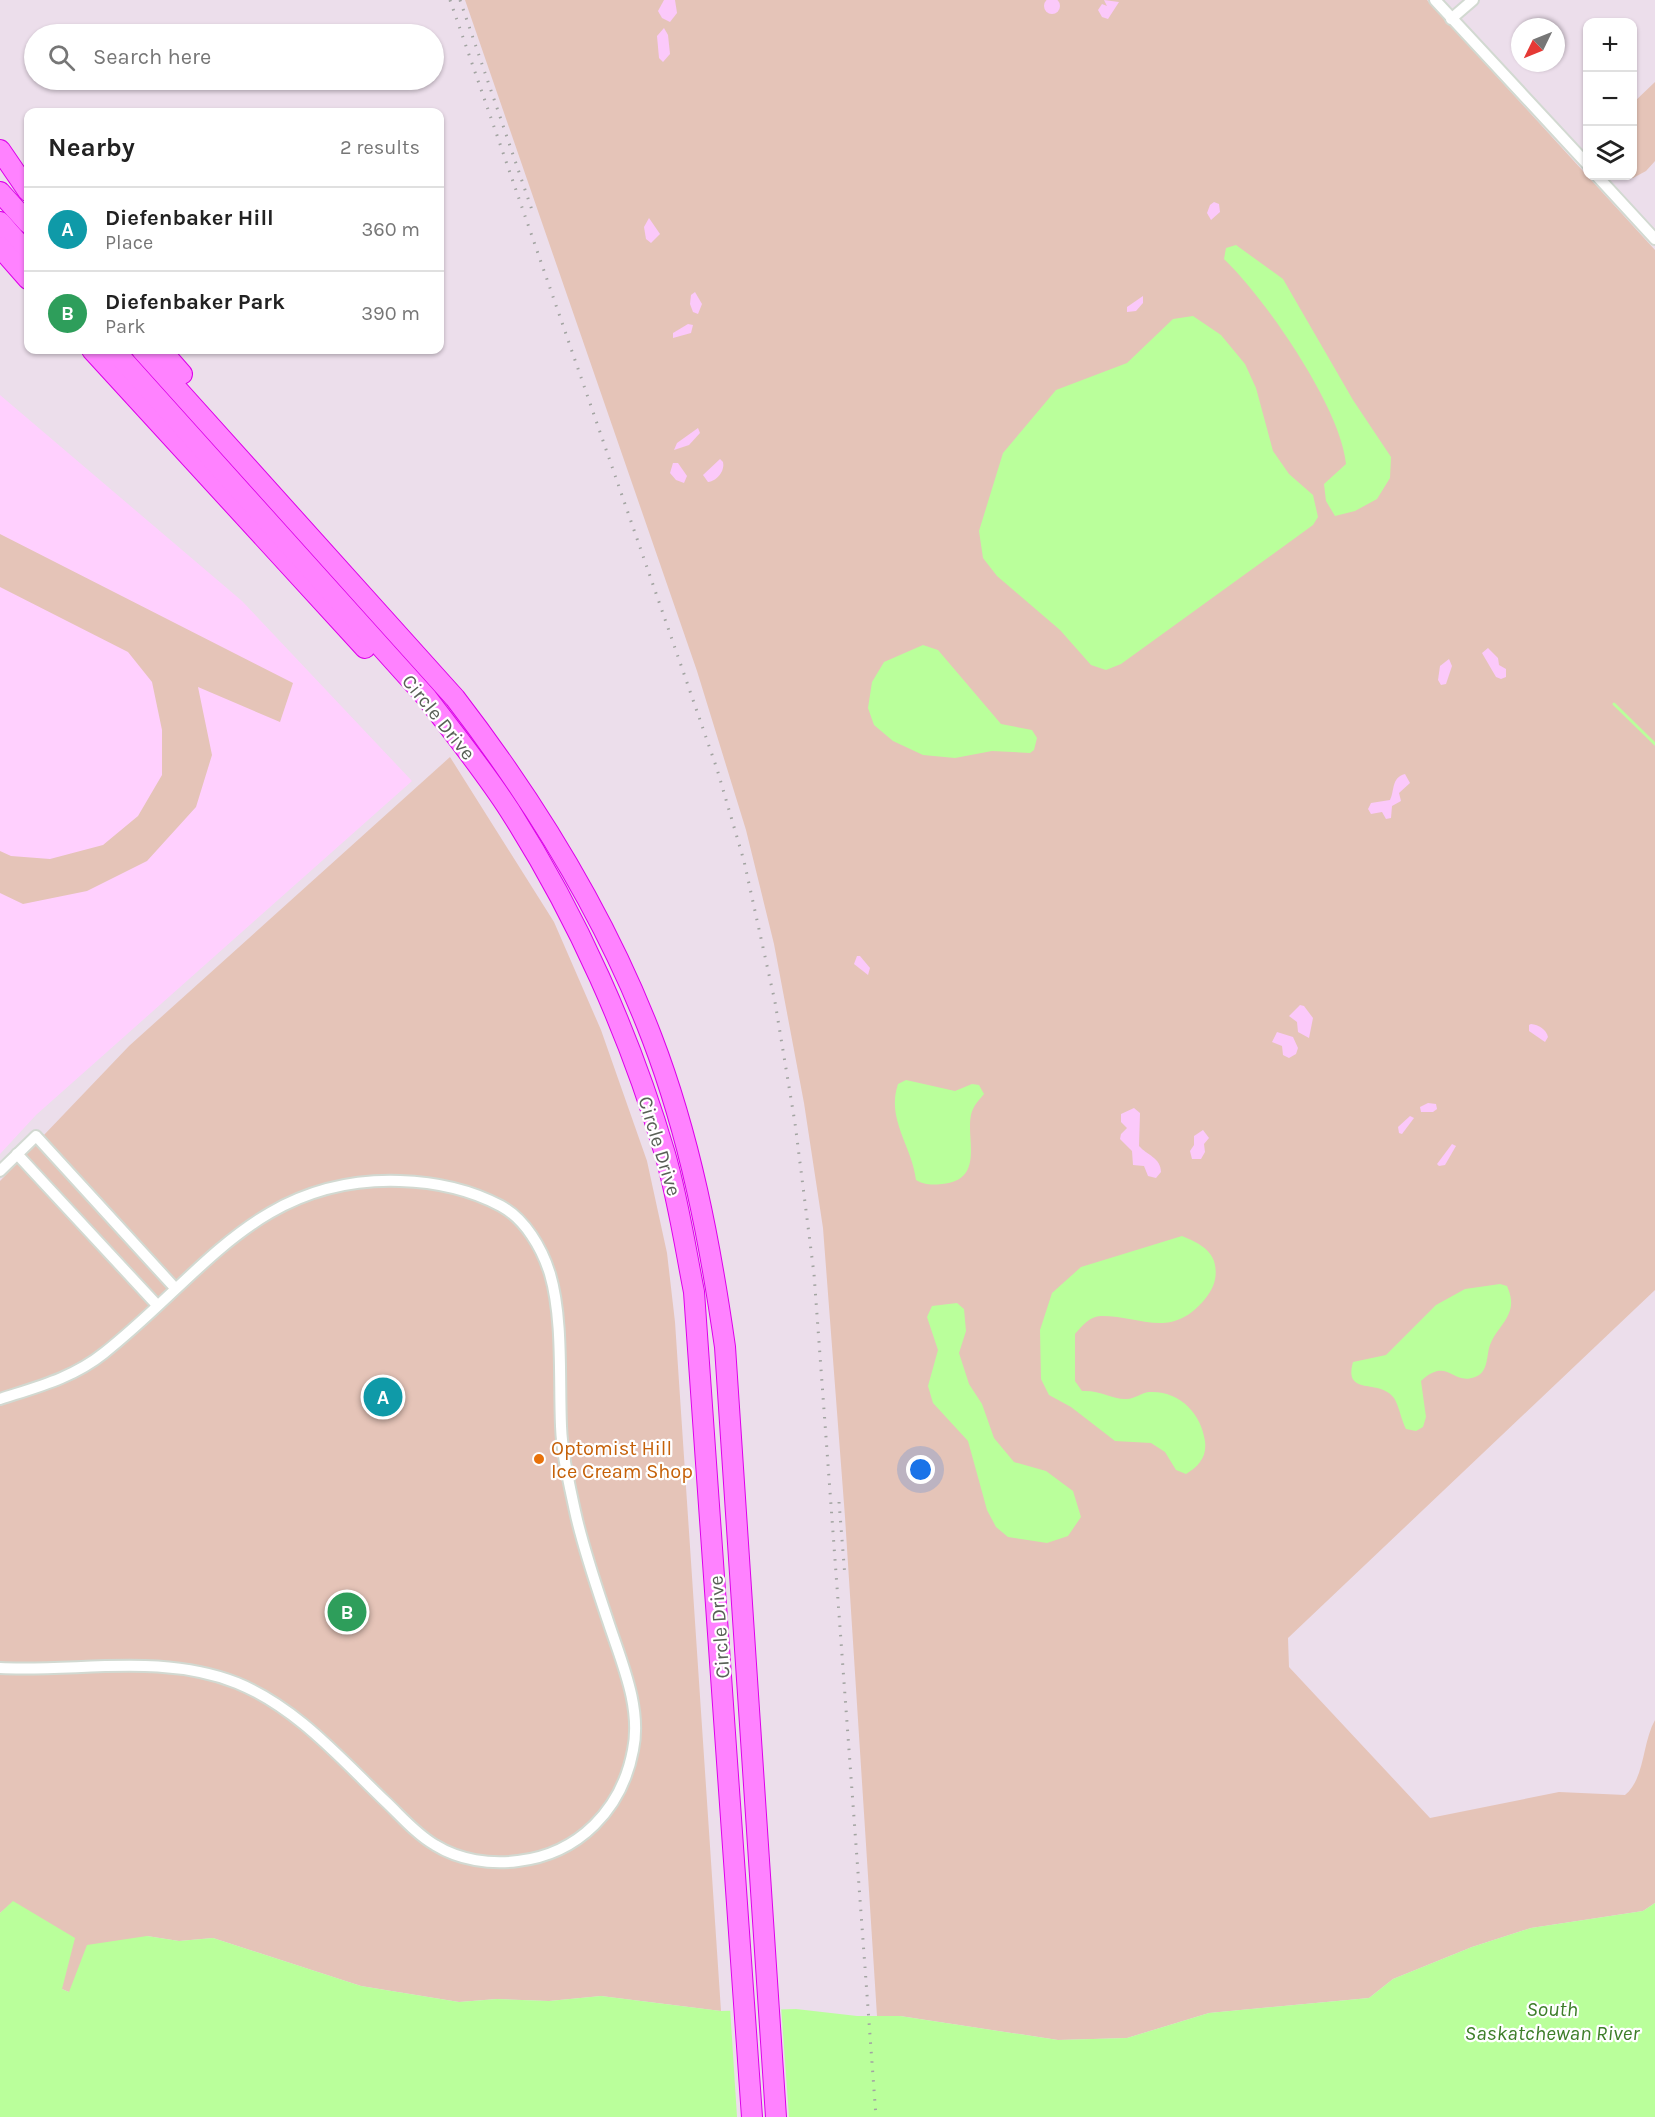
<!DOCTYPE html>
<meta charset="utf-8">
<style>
:root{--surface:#fff;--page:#f2f2f2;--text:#222;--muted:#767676;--line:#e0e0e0;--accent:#ea580c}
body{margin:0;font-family:Karla,sans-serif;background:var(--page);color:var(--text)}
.controls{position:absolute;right:18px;top:18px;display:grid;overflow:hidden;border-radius:12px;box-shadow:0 2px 4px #0004}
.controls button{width:54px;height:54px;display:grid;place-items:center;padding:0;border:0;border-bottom:2px solid var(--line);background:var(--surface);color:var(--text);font:30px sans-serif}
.compass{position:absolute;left:1511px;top:18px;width:54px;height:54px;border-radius:50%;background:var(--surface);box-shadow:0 2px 4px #0004;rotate:227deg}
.you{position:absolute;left:921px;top:1470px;width:21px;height:21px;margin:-15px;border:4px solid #fff;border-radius:50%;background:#1a73e8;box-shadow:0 0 0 9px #1a73e833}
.badge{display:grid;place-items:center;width:39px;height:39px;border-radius:50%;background:var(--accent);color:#fff;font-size:20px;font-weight:700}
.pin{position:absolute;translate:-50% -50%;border:3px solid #fff;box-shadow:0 2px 6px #0006}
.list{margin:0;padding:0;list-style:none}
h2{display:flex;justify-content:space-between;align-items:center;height:78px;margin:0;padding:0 24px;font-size:26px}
h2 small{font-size:20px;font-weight:400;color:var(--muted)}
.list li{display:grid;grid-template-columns:39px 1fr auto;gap:18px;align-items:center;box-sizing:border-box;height:84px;padding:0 24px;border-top:2px solid var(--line)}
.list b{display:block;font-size:22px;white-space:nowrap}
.list p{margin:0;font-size:20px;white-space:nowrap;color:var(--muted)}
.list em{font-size:20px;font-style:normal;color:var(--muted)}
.icon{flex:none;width:33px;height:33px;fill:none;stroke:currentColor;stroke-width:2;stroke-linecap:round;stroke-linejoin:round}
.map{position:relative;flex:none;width:1655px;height:2117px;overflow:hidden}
.search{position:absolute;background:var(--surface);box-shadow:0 2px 4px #0004;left:24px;top:24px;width:420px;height:66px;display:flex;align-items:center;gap:15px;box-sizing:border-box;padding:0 21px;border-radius:33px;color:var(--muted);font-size:22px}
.panel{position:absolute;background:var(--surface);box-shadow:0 2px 4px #0004;left:24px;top:108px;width:420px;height:246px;border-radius:12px}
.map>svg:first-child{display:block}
.commercial{fill:#ffd0fe}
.green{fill:#e5c4b8}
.sand{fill:#fbc9fa}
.water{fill:#baff9b}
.pier{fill:#ecdeeb}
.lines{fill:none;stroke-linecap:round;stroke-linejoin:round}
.stream{stroke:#baff9b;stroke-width:3}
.minor-casing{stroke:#d2d9d1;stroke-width:14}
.motorway-casing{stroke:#dd00ea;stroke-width:22}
.minor{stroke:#fff;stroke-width:10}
.motorway{stroke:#ff82ff;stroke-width:20}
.rail{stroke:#a2a4a1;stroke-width:3;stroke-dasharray:1.5 8;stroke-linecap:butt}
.food-dot{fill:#e8710a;stroke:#fff;stroke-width:2}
.labels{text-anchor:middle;stroke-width:4.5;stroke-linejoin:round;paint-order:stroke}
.street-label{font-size:20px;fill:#596057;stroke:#fff}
.food-label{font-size:20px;fill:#c56008;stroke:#fff;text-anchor:start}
.water-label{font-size:21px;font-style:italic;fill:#3d7e29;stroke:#fff}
</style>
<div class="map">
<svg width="1655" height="2117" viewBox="0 0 1655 2117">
<rect width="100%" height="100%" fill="#ecdeeb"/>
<path class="commercial" d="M0,395L242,601L412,781L36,1115L0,1154Z"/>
<g class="green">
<path d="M465,0H1427L1655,250V1290L1288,1638L1289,1667L1430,1818L1559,1792L1625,1795C1645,1779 1642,1743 1655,1720V1903L1643,1911L1531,1928L1472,1947L1393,1979L1369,1998L1209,2013L1127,2038L1058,2040L900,2016H877L845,1517L823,1228L804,1103L774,944L746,830L697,671Z"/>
<path d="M1655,82V161L1646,171L1633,178L1628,176H1632L1633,103Z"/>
<path d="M0,534L293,683L280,722L198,687L212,755L196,807L147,861L87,891L23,904L0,893V851L11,856L50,859L103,845L138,816L162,775V730L152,682L128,652L0,587Z"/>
<path d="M450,757L554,922L601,1030L647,1161L667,1253L675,1322L721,2011L601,1996L549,2001L497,1999L459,2002L361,1986L213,1938L179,1941L147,1936L69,1992L62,1989L13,1902L0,1913V1181L129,1046Z"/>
</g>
<g class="sand">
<circle cx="1052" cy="6" r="8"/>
<path d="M664,0H675L677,13L670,22L662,18L658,11Z"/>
<path d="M1104,0L1119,2L1108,19L1102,17L1098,10L1102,4L1107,6Z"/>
<path d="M664,28L668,35L670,54L663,62L659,58L657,36Z"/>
<path d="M1214,202L1219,204L1220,212L1211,220L1207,213L1210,205Z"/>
<path d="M649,218L660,234L651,243L646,239L644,227Z"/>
<path d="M695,292L702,304L698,314L693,312L690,304L691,295Z"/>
<path d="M1143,296V303L1136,311L1127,312V307Z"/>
<path d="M688,324L693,325L691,333L673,338V333Z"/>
<path d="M698,428L700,433L689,445L674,450L677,443Z"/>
<path d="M720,459L723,462C725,471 717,481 708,482L703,475Z"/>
<path d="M673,463H678L687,476L684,483L676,480L670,473Z"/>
<path d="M1488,648L1498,658L1499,665L1506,669V677L1501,679L1496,677L1482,653Z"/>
<path d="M1449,659L1452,666L1446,684L1441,685L1438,680L1440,666Z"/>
<path d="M1405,774L1410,783L1399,793L1401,801L1392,806L1391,818L1386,819L1382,812L1371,814L1368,809L1371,803L1390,800C1395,790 1391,778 1405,774Z"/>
<path d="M857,956H860L870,968L868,975L854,964Z"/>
<path d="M1300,1005L1304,1006L1313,1018L1309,1038L1298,1032L1297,1022L1289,1016Z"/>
<path d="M1531,1024C1539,1025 1546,1029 1548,1037L1545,1042L1529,1031V1025Z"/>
<path d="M1277,1032L1293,1037L1298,1048L1296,1054L1289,1058L1283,1055L1282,1046L1272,1042Z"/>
<path d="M1428,1103L1436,1104L1437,1109L1433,1112H1421L1420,1107Z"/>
<path d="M1134,1108L1140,1113L1139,1146C1147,1155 1161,1158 1161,1172L1156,1178L1148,1176L1144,1166L1133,1165L1132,1151L1120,1139L1121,1134L1127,1128L1121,1122V1114Z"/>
<path d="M1410,1116L1414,1118L1402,1134L1399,1133L1398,1127Z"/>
<path d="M1203,1130L1209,1138L1204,1144L1205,1152L1201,1159H1192L1190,1151L1194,1145V1136Z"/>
<path d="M1452,1144L1456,1146L1445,1165L1439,1166L1437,1164Z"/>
</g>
<g class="water">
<path d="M1236,245L1283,279L1353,400L1391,457L1390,478L1377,499L1355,511L1335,516L1326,501L1324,484L1346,464C1341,408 1265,298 1224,259L1226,248Z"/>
<path d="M1193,316L1221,335L1245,364L1256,388L1273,451L1289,474L1313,495L1318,517L1313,525L1121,664L1106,670L1091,665L1060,630L997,576L983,558L979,531L1003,453L1056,390L1127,363L1173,319Z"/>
<path d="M923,645L938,650L1001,724L1032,730L1037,738L1034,750L1030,753L992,751L955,758L923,755L893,741L874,725L868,708L872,682L884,662Z"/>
<path d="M906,1080L955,1091L972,1084L979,1085L984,1094C980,1099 975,1104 973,1109C962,1132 989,1180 942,1184C931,1185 925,1185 916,1180C912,1146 886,1119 898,1084Z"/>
<path d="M1182,1236C1194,1241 1209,1247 1214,1261C1218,1275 1215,1287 1205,1299C1171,1340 1143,1316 1101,1316C1090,1316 1082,1326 1075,1334V1381L1082,1391C1101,1390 1113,1400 1127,1399C1134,1399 1141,1393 1149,1392C1179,1390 1201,1413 1205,1441C1207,1457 1199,1466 1186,1474L1176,1470L1165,1452L1151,1443L1115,1441L1071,1407L1049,1395L1041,1379L1040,1330L1052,1293L1081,1267Z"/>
<path d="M1500,1284L1507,1286C1511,1295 1513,1304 1509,1313C1505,1324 1494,1333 1490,1345C1486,1356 1489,1372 1475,1377C1452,1386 1448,1356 1421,1381L1426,1417L1423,1427L1416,1431L1406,1429C1401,1419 1399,1406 1394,1398C1380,1378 1343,1397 1353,1362L1386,1355L1436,1305L1465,1289Z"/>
<path d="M957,1303L964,1309L966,1331L959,1353L969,1384L982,1404L994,1438L1014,1462L1046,1471L1073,1491L1081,1517L1068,1536L1047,1543L1008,1537L996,1527L987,1510L968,1441L933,1403L928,1386L938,1350L927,1317L932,1306Z"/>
<path d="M13,1901L75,1938L62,1989L69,1992L87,1945L147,1936L179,1941L213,1938L361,1986L459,2002L497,1999L549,2001L601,1996L721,2011L796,2009L857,2016H900L1058,2040L1127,2038L1209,2013L1369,1998L1393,1979L1472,1947L1531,1928L1643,1911L1655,1903V2117H0V1913Z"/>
</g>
<path class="pier" d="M781,2006L789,2117H737L730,2007Z"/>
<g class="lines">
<path class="stream" d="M1614,704L1655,744"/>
<defs>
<g id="minor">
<path d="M1435,0L1588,165"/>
<path d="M1451,19L1473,0"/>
<path d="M1597,176L1655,239"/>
<path d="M17,1154L157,1305"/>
<path d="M0,1171L36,1136L175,1288"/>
<path d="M0,1399C37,1387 73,1378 104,1353C202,1276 258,1176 400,1181C435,1182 469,1189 501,1206C525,1219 542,1248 550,1274C563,1318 559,1379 561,1426C562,1454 569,1483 575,1511C583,1548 596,1585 608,1621C621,1661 642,1707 633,1750C622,1809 579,1854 518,1861C491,1865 459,1860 435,1845C416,1834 401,1816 385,1801C340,1758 296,1707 237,1683C161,1653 79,1672 0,1668"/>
</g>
<g id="motorway">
<path d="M0,150L28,191"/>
<path d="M0,192L28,223"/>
<path d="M0,222L28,254"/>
<path d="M0,247L28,279"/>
<path d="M92,350L365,648"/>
<path d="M114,350L427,698C455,735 485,772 510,811C577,916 630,1035 665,1154C678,1199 685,1246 694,1292L752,2117"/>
<path d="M142,350L455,698C535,802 605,915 652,1038C690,1137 710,1242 725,1347L776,2117"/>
<path d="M161,350L182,374"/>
</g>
</defs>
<use href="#minor" class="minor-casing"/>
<use href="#motorway" class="motorway-casing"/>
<use href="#minor" class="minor"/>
<use href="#motorway" class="motorway"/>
<g class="rail">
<path d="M450,0L717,769L744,861L775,1002L795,1123L814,1274L876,2117"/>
<path d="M460,0L533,213"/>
<path d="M839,1502L845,1577"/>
</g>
</g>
<circle class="food-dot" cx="539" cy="1459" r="6"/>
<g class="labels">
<g class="street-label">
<text transform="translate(439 717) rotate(51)" y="7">Circle Drive</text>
<text transform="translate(660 1146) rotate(73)" y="7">Circle Drive</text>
<text transform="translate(719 1627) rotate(-94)" y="7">Circle Drive</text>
</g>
<g class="food-label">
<text x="551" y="1455">Optomist Hill<tspan x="551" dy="23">Ice Cream Shop</tspan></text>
</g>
<g class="water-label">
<text x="1552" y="2016">South<tspan x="1552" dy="24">Saskatchewan River</tspan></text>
</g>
</g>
</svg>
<div class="controls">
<button>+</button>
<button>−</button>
<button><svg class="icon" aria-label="layers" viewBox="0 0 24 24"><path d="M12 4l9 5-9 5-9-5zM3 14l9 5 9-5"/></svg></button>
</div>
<svg class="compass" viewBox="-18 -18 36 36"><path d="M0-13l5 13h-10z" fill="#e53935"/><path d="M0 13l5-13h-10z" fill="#767676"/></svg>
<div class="you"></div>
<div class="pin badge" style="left:383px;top:1397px;background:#0f9aa8">A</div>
<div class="pin badge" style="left:347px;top:1612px;background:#2e9e5b">B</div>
<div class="search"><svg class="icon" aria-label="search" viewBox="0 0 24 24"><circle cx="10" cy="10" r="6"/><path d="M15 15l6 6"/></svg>Search here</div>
<section class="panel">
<h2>Nearby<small>2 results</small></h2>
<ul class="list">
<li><span class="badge" style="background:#0f9aa8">A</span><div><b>Diefenbaker Hill</b><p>Place</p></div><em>360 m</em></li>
<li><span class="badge" style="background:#2e9e5b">B</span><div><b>Diefenbaker Park</b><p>Park</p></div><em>390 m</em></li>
</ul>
</section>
</div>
